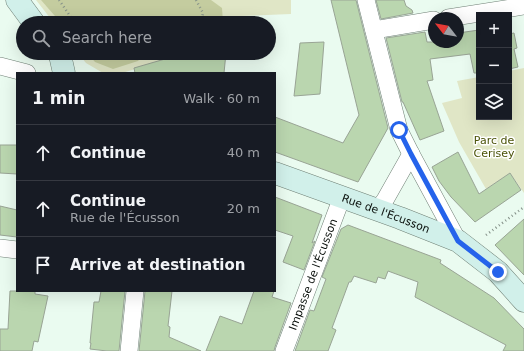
<!DOCTYPE html>
<meta charset="utf-8">
<style>
:root{--surface:#171b24;--page:#20242c;--text:#f1f3f6;--muted:#9ea1a6;--line:#363941}
body{margin:0;font-family:"DejaVu Sans",sans-serif;background:var(--page);color:var(--text)}
.controls{position:absolute;right:12px;top:12px;display:grid;overflow:hidden;border-radius:0px;box-shadow:0 4px 16px #0002}
.controls button{width:36px;height:36px;display:grid;place-items:center;padding:0;border:0;border-bottom:1px solid var(--line);background:var(--surface);color:var(--text);font:20px sans-serif}
.compass{position:absolute;left:428px;top:12px;width:36px;height:36px;border-radius:50%;background:var(--surface);box-shadow:0 4px 16px #0002;rotate:301deg}
.stop{position:absolute;width:12px;height:12px;margin:-9px;border:3px solid #2563eb;border-radius:50%;background:#fff}
.stop.end{background:#2563eb;border-color:#fff;box-shadow:0 1px 4px #0008}
.list{margin:0;padding:0;list-style:none}
h2{display:flex;justify-content:space-between;align-items:center;height:52px;margin:0;padding:0 16px;font-size:17px}
h2 small{font-size:13px;font-weight:400;color:var(--muted)}
.list li{display:grid;grid-template-columns:26px 1fr auto;gap:12px;align-items:center;box-sizing:border-box;height:56px;padding:0 16px;border-top:1px solid var(--line)}
.list b{display:block;font-size:15px;white-space:nowrap}
.list p{margin:0;font-size:13px;white-space:nowrap;color:var(--muted)}
.list em{font-size:13px;font-style:normal;color:var(--muted)}
.icon{flex:none;width:22px;height:22px;fill:none;stroke:currentColor;stroke-width:2;stroke-linecap:round;stroke-linejoin:round}
.map{position:relative;flex:none;width:524px;height:351px;overflow:hidden}
.search{position:absolute;background:var(--surface);box-shadow:0 4px 16px #0002;left:16px;top:16px;width:260px;height:44px;display:flex;align-items:center;gap:10px;box-sizing:border-box;padding:0 14px;border-radius:22px;color:var(--muted);font-size:15px}
.panel{position:absolute;background:var(--surface);box-shadow:0 4px 16px #0002;left:16px;top:72px;width:260px;height:220px;border-radius:0px}
.map>svg:first-child{display:block}
.green{fill:#e0e6c6}
.forest{fill:#c4cc9f}
.building{fill:#bad6af;stroke:#99a495}
.lines{fill:none;stroke-linecap:round;stroke-linejoin:round}
.street-casing{stroke:#708076;stroke-width:18}
.secondary-casing{stroke:#708076;stroke-width:23}
.path{stroke:#859189;stroke-width:2.5;stroke-dasharray:1 3;stroke-linecap:butt}
.street{stroke:#fff;stroke-width:17}
.secondary{stroke:#d1f0ea;stroke-width:22}
.route{stroke:#2563eb;stroke-width:5}
.labels{text-anchor:middle;stroke-width:3;stroke-linejoin:round;paint-order:stroke}
.park-label{font-size:11px;fill:#4b5309;stroke:#fff}
.street-label{font-size:11px;fill:#090f0b;stroke:#fff}
</style>
<div class="map">
<svg width="524" height="351" viewBox="0 0 524 351">
<rect width="100%" height="100%" fill="#eafbf0"/>
<g class="green">
<path d="M36,0H291V14L241,16L235,23H54Z"/>
<path d="M78,53H188L122,73H103L86,63Z"/>
<path d="M524,68V193L510,173L486,189L459,142L442,103L462,98L457,81L479,77V117H509V71Z"/>
</g>
<g class="forest">
<path d="M41,0H211L222,8L223,22L61,23Z"/>
<path d="M87,53H145L138,61L113,69L95,62Z"/>
</g>
<g class="building">
<path d="M331,0H356L388,128L358,182L275,152V117L343,143L359,115Z"/>
<path d="M376,0H404L406,6L412,10L413,13L381,19Z"/>
<path d="M479,30V73H474L470,54L430,59L433,80L427,81L444,131L420,140L403,102H402L386,38L425,32L427,42H458V33Z"/>
<path d="M514,33L517,48L514,49L518,67L509,69V34Z"/>
<path d="M324,42L320,94L294,96L300,43Z"/>
<path d="M164,53H226L224,73H135L134,68L165,59Z"/>
<path d="M0,145H17V174L0,173Z"/>
<path d="M458,152L479,194L510,173L521,190L475,222L451,197L439,181L432,167Z"/>
<path d="M275,197L322,215L312,243L315,241L304,270L283,262L293,236L275,230Z"/>
<path d="M0,206L17,210V237L0,235Z"/>
<path d="M524,219V275L495,245Z"/>
<path d="M348,225L441,260L440,263L494,298L524,329V351H503L506,345L415,297L418,282L388,271L385,279L378,277L376,283L354,276L351,282H349L332,328L336,330L328,351H295L310,310L314,311L326,279L322,277L341,229Z"/>
<path d="M10,291H35V294L48,296L38,342L34,341L32,351H0V329H8Z"/>
<path d="M101,291H125L119,351H107L90,349L91,343H90L94,302H99Z"/>
<path d="M145,291H172L168,326L170,327L169,337L201,351H139Z"/>
<path d="M254,291H274L272,297L291,303L275,347L274,351H206L220,316L242,324Z"/>
</g>
<g class="lines">
<defs>
<g id="street">
<path d="M366,0L399,130L411,154L458,241"/>
<path d="M448,18L524,6"/>
<path d="M374,30L434,20"/>
<path d="M0,66L27,73"/>
<path d="M377,210L385,200L411,154"/>
<path d="M0,248L17,250"/>
<path d="M129,351L135,291"/>
<path id="s1" d="M284,351L342,197"/>
</g>
<g id="secondary">
<path d="M17,0L34,23"/>
<path d="M58,53L60,55L64,73"/>
<path id="s2" d="M275,173L400,218L458,241L498,272L524,301"/>
</g>
</defs>
<use href="#street" class="street-casing"/>
<use href="#secondary" class="secondary-casing"/>
<g class="path">
<path d="M59,0L75,23"/>
<path d="M196,0L203,13L201,23"/>
<path d="M486,235L524,207"/>
</g>
<use href="#street" class="street"/>
<use href="#secondary" class="secondary"/>
</g>
<g class="lines">
<path class="route" d="M399,130L411,154L458,241L498,272"/>
</g>
<g class="labels">
<g class="park-label">
<text x="494" y="144">Parc de<tspan x="494" dy="13">Cerisey</tspan></text>
</g>
<g class="street-label">
<text dy="4" stroke="none"><textPath href="#s2" startOffset="118">Rue de l'Écusson</textPath></text>
<text dy="4" stroke="none"><textPath href="#s1" startOffset="82">Impasse de l'Écusson</textPath></text>
</g>
</g>
</svg>
<div class="controls">
<button>+</button>
<button>−</button>
<button><svg class="icon" aria-label="layers" viewBox="0 0 24 24"><path d="M12 4l9 5-9 5-9-5zM3 14l9 5 9-5"/></svg></button>
</div>
<svg class="compass" viewBox="-18 -18 36 36"><path d="M0-13l5 13h-10z" fill="#e53935"/><path d="M0 13l5-13h-10z" fill="#9ea1a6"/></svg>
<div class="stop" style="left:399px;top:130px"></div>
<div class="stop end" style="left:498px;top:272px"></div>
<div class="search"><svg class="icon" aria-label="search" viewBox="0 0 24 24"><circle cx="10" cy="10" r="6"/><path d="M15 15l6 6"/></svg>Search here</div>
<section class="panel">
<h2>1 min<small>Walk · 60 m</small></h2>
<ul class="list">
<li><svg class="icon" aria-label="ahead" viewBox="0 0 24 24"><path d="M12 20V5M6 11l6-6 6 6"/></svg><div><b>Continue</b></div><em>40 m</em></li>
<li><svg class="icon" aria-label="ahead" viewBox="0 0 24 24"><path d="M12 20V5M6 11l6-6 6 6"/></svg><div><b>Continue</b><p>Rue de l'Écusson</p></div><em>20 m</em></li>
<li><svg class="icon" aria-label="arrive" viewBox="0 0 24 24"><path d="M6 21V4h12l-3 4 3 4H6"/></svg><div><b>Arrive at destination</b></div></li>
</ul>
</section>
</div>
